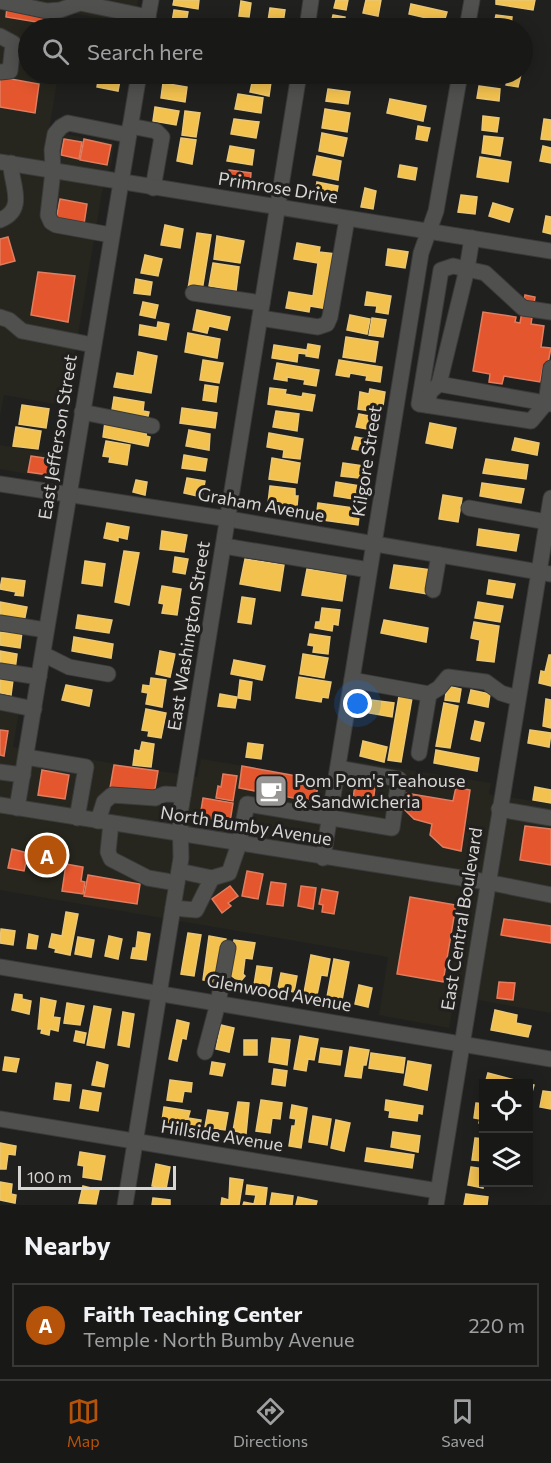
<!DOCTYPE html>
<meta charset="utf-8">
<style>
:root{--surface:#181817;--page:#252524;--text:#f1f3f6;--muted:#9fa0a1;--line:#363736;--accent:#b45309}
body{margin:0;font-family:Commissioner,sans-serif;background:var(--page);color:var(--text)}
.controls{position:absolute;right:18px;bottom:18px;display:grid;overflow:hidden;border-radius:0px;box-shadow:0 3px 15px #0003}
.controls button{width:54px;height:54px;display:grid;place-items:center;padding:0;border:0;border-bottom:2px solid var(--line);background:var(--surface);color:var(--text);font:30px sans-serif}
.scale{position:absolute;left:18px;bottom:15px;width:158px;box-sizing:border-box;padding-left:6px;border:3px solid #d7d6d4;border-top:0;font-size:16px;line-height:21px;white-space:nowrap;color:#d7d6d4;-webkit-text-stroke:4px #21201e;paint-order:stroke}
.you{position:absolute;left:358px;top:704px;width:21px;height:21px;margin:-15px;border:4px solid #fff;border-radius:50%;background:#1a73e8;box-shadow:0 0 0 9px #1a73e833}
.badge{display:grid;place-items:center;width:39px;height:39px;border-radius:50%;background:var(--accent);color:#fff;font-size:20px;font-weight:700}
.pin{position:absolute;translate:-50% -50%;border:3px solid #fff;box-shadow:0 2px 6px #0006}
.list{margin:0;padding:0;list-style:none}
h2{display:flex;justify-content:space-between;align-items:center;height:78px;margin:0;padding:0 24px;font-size:26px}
h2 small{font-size:20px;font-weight:400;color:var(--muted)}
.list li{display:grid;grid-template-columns:39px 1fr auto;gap:18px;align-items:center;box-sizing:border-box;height:84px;margin:0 12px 12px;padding:0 12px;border:2px solid var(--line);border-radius:0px}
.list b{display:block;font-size:22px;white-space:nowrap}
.list p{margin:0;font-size:20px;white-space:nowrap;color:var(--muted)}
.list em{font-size:20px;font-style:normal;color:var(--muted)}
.icon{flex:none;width:33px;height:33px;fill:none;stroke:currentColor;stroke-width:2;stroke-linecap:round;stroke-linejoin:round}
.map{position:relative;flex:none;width:551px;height:1205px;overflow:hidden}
.search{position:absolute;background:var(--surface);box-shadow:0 3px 15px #0003;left:18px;right:18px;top:18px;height:66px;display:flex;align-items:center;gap:15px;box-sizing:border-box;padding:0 21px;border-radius:33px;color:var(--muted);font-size:22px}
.sheet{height:174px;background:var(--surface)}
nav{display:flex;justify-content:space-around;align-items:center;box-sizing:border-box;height:84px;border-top:2px solid var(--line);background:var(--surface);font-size:16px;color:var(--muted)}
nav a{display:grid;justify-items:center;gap:3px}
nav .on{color:var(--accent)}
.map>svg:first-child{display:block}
.built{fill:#26261e}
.homes{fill:#f2c14e;stroke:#eac776;stroke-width:1.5}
.shops{fill:#e4572e;stroke:#e07d60;stroke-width:1.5}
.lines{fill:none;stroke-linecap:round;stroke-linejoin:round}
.minor-casing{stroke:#3a3a3a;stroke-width:17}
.minor{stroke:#50504f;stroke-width:15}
.labels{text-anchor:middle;stroke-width:6;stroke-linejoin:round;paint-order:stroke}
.street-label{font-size:18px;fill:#d7d6d4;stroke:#21201e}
.poi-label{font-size:18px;fill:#d7d6d4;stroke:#21201e;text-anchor:start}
</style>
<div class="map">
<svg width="551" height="1205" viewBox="0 0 551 1205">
<rect width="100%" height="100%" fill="#20201f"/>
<g class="built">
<path d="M0,0H138L135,23L68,13L65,28H28V74H58L49,131L114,143L111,165L102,192L66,406L4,395L0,416Z"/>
<path d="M0,445L58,455L54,479L0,469Z"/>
<path d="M0,696L21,699L13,747L197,777L201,759L344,782L348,760L491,783L489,794L551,804V1013L455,996L449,1028L379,1015L388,957L0,890Z"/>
</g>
<g class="homes">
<path d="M174,0H199L198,9L173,5Z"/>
<path d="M336,0H348L346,10L334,8Z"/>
<path d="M366,0H381L378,16L363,13Z"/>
<path d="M496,0H535L533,10L496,4Z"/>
<path d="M241,1L251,3L249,17L239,16Z"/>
<path d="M411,4L447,12L444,22L409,14Z"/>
<path d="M270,8L285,10L283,23L268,21Z"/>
<path d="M174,10L188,12L185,28H171Z"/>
<path d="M333,15L345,17L343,28H330Z"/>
<path d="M496,15L512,17L511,26L517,28H493Z"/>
<path d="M363,19L376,21L375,28H361Z"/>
<path d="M246,22L279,28H245Z"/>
<path d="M167,74H185L184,80L166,78Z"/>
<path d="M258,74L272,75L269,96L250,92L252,83L256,84Z"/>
<path d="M362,74H376L374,82L361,80Z"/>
<path d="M491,74H521L518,87L506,85L508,78Z"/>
<path d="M99,76L120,80L118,91L97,87Z"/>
<path d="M163,83L187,87L185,102L161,98Z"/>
<path d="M479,86L500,89L499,101L477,98Z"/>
<path d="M328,89L350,92L348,104L326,101Z"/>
<path d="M238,94L263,98L261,113L235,109Z"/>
<path d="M390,99L426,106L423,121L387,113Z"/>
<path d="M155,107L179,111L176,125L153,121Z"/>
<path d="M325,109L350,113L347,132L322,128Z"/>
<path d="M185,111L200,113L196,137L182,135Z"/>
<path d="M483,116L499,118L497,132L482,130Z"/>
<path d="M234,119L259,122L256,138L231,134Z"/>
<path d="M544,119L551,120V140L541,139Z"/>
<path d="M418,126L430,128L427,141L416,139Z"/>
<path d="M322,133L347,138L343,156L319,151Z"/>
<path d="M484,136L503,138L500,156L482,153Z"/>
<path d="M181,138L196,140L192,164L177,161Z"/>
<path d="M230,146L254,150L252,165L227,161Z"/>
<path d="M543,146L551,148V163L540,161Z"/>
<path d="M317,156L341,161L338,180L313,175Z"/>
<path d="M480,157L511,162L508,182L477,177Z"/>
<path d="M400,165L417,168L415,180L398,177Z"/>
<path d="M317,182L338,186L336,197L315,193Z"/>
<path d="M365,188L376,191L373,209L361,207Z"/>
<path d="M461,195L477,197L475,214L458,212Z"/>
<path d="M493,203L513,209L509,222L489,216Z"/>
<path d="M546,216L551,217V234L543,232Z"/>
<path d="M165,225L183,229L180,248L161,245Z"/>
<path d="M197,233L211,235L202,291L188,289Z"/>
<path d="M217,236L244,241L240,263L214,259Z"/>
<path d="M297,243L320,247L319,252L336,254L327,309L310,306L309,312L286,308L289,292L313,296L318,263L294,259Z"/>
<path d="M388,249L408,252L405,268L386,265Z"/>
<path d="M145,255L162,259L158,276L141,273Z"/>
<path d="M213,263L239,267L236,291L209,286Z"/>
<path d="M136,279L152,282L150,295L134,293Z"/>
<path d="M367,292L391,296L388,314L376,312L377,306L365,305Z"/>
<path d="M143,302L158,305L155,318L140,315Z"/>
<path d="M197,310L230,317L227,330L209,326L207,333L193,330Z"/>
<path d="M350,315L370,319L367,334L347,330Z"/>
<path d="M372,318L386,320L383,337L369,335Z"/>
<path d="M158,322L169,324L166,340L139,335L140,325L157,328Z"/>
<path d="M188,333L220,339L217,358L185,352Z"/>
<path d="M346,337L378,342L375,362L343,357Z"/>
<path d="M308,344L320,346L318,358L306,356Z"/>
<path d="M274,345L307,350L306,354L298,353L297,362L272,358Z"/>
<path d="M138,352L157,356L151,393L114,387L117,373L134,376Z"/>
<path d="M203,360L223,363L219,383L200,380Z"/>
<path d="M339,360L382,367L380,382L366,380L367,376L350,373L349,377L336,375Z"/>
<path d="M277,363L319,370L316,386L304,384L305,380L287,377V381L274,379Z"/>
<path d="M205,385L218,387L216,402L203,400Z"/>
<path d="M270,388L286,390L285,394L302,397L303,393L315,395L312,411L268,404Z"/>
<path d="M370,389L385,392L383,406L372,405L371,411L358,409L360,392L369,394Z"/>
<path d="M114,397L144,402L143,411L149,412L147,421L111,416Z"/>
<path d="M22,405L49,409L46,428L19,424Z"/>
<path d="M182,408L217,413L215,428L180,423Z"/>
<path d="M276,411L299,414L297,431L273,427Z"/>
<path d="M359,414L375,417L372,430L356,427Z"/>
<path d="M105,422L147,430L146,436L150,437L148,446L103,437Z"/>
<path d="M430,423L456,428L452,448L426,443Z"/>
<path d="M16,427L41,431L38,449L13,446Z"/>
<path d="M189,430L210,434L209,450L186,446Z"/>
<path d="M269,433L303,439L300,459L283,457L284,450L267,447Z"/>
<path d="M355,437L372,440L370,452L352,449Z"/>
<path d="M515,438L539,443L537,455L512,450Z"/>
<path d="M106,441L130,445L127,465L109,462L110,457L103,456Z"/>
<path d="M184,455L207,459L205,471L182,468Z"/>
<path d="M272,458L300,463L297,483L269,479Z"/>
<path d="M486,459L528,465L526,479L483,473Z"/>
<path d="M343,463L370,467L368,479L341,476Z"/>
<path d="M187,478L205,481L202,497L184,493Z"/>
<path d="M136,480L147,482L145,495L133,492Z"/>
<path d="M336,482L361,486L359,500L334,496Z"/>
<path d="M482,483L524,489L521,503L480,496Z"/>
<path d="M270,486L295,489V496H298L297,506L268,503Z"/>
<path d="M443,495L462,498L458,522L439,519Z"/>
<path d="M318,503L360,509L358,525L316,519Z"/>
<path d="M107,523L129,527L127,539L118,537V541L104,538Z"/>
<path d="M479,529L519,535L516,551L477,545Z"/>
<path d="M162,531L187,535L184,552L160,549Z"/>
<path d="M124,551L139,553L129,605L115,602Z"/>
<path d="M175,557L188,559L185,574L173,572Z"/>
<path d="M245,559L284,565L280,591L240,584Z"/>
<path d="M85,561L105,564L102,586L82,583Z"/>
<path d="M394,565L431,570L427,594L390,588Z"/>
<path d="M307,569L346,575L342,601L302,595Z"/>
<path d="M2,578L25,581L23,596L15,595L16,592L0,589Z"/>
<path d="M489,580L515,584L512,598L487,594Z"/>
<path d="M162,586L181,589L177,615L162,613L164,604L159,603Z"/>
<path d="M242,597L255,599L251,624L238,622Z"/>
<path d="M0,602L27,607L24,622L0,615Z"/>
<path d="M478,602L503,606L500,622L475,618Z"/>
<path d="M322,608L340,610L338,625L333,624L332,631L315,628L316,622H320Z"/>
<path d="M78,615L112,620L109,633L76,628Z"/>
<path d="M384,620L428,628L426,642L381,633Z"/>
<path d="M474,622L499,626L494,662L477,660L480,640L471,638Z"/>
<path d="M7,630L22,632L20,648L0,645V632L7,633Z"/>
<path d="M310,634L330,637L328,654L313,652L314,646L308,645Z"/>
<path d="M74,637L113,644L111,658L72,651Z"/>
<path d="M0,651L17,654L15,670L0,664Z"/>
<path d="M160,651L175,654L170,677L156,674Z"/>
<path d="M303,654L328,658L324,678L300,674Z"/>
<path d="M549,655H551V686L539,683L541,671L545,672Z"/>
<path d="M234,660L265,666L262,680L231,674Z"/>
<path d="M299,677L331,682L328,698L322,697L321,702L296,698Z"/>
<path d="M0,678L13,680L11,695L0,693Z"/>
<path d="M151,678L166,680L162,707L146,704L148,693L142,692L143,685L150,686Z"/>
<path d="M240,680L252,682L250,700L238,698Z"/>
<path d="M66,685L92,690L89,706L62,700Z"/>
<path d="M447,686L461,689L459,702L445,700Z"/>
<path d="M471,690L490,694L488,707L468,703Z"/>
<path d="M220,694L237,697L235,708L218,706Z"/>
<path d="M399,696L412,698L401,762L388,760Z"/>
<path d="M546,699L551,700V728L543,726Z"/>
<path d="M371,700L394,703L392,717L369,713Z"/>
<path d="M444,703L458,706L450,748L436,746Z"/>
<path d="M146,709L166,713L161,738L148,736L149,731L142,730Z"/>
<path d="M475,721L484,723L480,741L471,739Z"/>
<path d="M530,730L551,733L549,747L528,743Z"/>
<path d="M363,741L387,747L384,762L360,756Z"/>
<path d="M142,742L154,744L151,767L133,765L135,750L140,751Z"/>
<path d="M248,743L263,745L261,759L246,757Z"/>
<path d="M436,750L479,758L477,771L434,763Z"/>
<path d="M535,787L551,790V803L533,800Z"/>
<path d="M66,912L78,914L70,955L55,952L56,949L49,947L52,934L62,936Z"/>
<path d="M1,929L15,931L13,945L0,943Z"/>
<path d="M138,932L150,934L146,960L131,958L133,948H136Z"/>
<path d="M188,933L201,935L194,976L181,974Z"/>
<path d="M29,934L38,936L36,949L27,948Z"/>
<path d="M109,936L122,939L118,959L105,956Z"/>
<path d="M209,936L226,939L219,983L203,980Z"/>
<path d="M78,937L94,940L91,957L75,954Z"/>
<path d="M234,940L255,943L252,959L245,958L243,974L245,976L240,982L229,974Z"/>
<path d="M311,955L330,959L327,976L321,975L317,995L304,993Z"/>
<path d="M334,959L349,962L342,1000L327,997Z"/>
<path d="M257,966L272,968L269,987L254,985Z"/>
<path d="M281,973L297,976L294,992L278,988Z"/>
<path d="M359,985L372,988L368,1007L355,1004Z"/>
<path d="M15,994L22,995V999L31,1001L29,1014L12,1010Z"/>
<path d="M41,998L56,1001L53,1017L60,1018L58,1031L50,1029L49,1035L41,1033L42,1029H38Z"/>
<path d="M67,1003L84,1006L80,1025L64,1023Z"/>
<path d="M94,1006L111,1009L104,1048L87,1045Z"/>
<path d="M495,1010L517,1015L516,1023L531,1026L528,1037L491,1030Z"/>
<path d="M123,1012L134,1014L129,1047L118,1045Z"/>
<path d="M177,1020L189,1023L186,1039L182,1038L177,1061L169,1059Z"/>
<path d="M221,1025L234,1028L229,1052L216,1049Z"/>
<path d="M76,1031L86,1033L84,1043L74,1041Z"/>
<path d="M300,1036L318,1039L314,1060L308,1059L306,1071L294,1069Z"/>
<path d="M272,1038L290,1040L287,1065L269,1062Z"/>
<rect x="244" y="1040" width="13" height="15"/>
<path d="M350,1047L369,1050L366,1065H363L361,1078L345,1076Z"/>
<path d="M321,1048L342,1051L340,1065L319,1062Z"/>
<path d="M371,1053L405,1058L403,1073L369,1068Z"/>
<path d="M5,1057L19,1059L16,1072L3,1070Z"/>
<path d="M408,1061L431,1065L427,1090L404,1085Z"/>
<path d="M97,1062L108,1065L104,1087L92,1085Z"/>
<path d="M212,1062L225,1064L222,1076L210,1074Z"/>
<path d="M274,1069L287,1071L285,1086L272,1084Z"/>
<path d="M488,1073L534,1085L529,1103L528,1084H485Z"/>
<path d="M170,1080L192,1083L191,1092L184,1091L182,1102L167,1100Z"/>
<path d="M56,1083L71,1085L69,1101L54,1099Z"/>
<path d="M83,1090L101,1093L98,1111L80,1108Z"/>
<path d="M543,1091L551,1092V1109L540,1107Z"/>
<path d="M261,1100L282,1103L280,1119L272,1118L270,1133L256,1131Z"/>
<path d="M386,1100L423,1106L422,1114L418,1113L417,1121L389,1117L390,1111L385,1110Z"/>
<path d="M238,1102L249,1103L246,1134L233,1131Z"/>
<path d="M476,1103L484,1104V1124L479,1123L480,1119L474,1118Z"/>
<path d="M292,1105L307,1108L301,1148L289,1146L292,1126H295L296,1119L290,1118Z"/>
<path d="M164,1107L190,1111L188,1118L201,1120L199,1131L186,1129V1132L161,1128Z"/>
<path d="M208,1110L228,1113L225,1130L205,1127Z"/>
<path d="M313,1116L331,1119L327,1145L309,1142Z"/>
<path d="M336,1120L350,1123L344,1151L331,1148Z"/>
<path d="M393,1132L420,1136L418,1152L391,1147Z"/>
<path d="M475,1138L484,1139V1161L472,1160Z"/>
<path d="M0,1143L16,1146L15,1155L8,1154L6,1169H0Z"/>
<path d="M367,1148L414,1155L412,1168L365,1161Z"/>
<path d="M80,1152L105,1156L101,1180L83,1177L84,1166L78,1165Z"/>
<path d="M156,1164L170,1167L166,1189L152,1186Z"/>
<path d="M471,1167L484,1169V1182H494V1186L483,1184V1188L468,1185Z"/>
<path d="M230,1178L243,1180L239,1205H221L222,1198L229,1200Z"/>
<path d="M0,1182L12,1184L11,1194L16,1195L15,1203L0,1200Z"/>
<path d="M247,1185L267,1188L265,1205H243L244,1202L254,1204L256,1195L246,1194Z"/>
<path d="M83,1186L99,1190L96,1204L79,1203Z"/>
<path d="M272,1193L293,1196L292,1205H270Z"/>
<path d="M466,1194L488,1197L487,1205H464Z"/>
<path d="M298,1197L317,1201L316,1205H296Z"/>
<path d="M153,1198L170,1200V1205H152Z"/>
</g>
<g class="shops">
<path d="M7,7L55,15L54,25L6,17Z"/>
<path d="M0,77L39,84L35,113L0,107Z"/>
<path d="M64,139L82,142L79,159L61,155Z"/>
<path d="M84,139L111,145L107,165L80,160Z"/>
<path d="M229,170L251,173L250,185L227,181Z"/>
<path d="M60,199L87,204L84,224L56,220Z"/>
<path d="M8,237L15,261L0,265V239Z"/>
<path d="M38,272L75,276L68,322L31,315Z"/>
<path d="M525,295L535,297L531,324L544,326L541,347L551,348L547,368L543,367L540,382L504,376L502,384L489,382L490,374L473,371L483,312L516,317L515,322L520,323Z"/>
<path d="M31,456L57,460L55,476L28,472Z"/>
<path d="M0,730L8,731L4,756L0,755Z"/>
<path d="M114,765L158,771L154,795L110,788Z"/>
<path d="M242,766L319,780L315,802L239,788Z"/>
<path d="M42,770L69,775L65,799L38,795Z"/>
<path d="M223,774L237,776L233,801L216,798L218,786L221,787Z"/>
<path d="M355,784L375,787L373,803L353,800Z"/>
<path d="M456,787L470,790L461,851L443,847L430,835L432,824L414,819L403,808L406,793L453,801Z"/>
<path d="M203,798L233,803L230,822L200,817Z"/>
<path d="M525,826L551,829V865L520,860Z"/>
<path d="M12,849L28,853L24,871L8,868Z"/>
<path d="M66,864L83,867L81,881L85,882L83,894L62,891Z"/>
<path d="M247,871L263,874L258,899L242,896Z"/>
<path d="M88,875L140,884L137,904L84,896Z"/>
<path d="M271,882L286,884L283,906L267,904Z"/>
<path d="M230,886L238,896L228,903L231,906L222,913L212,899Z"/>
<path d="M301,886L316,888L313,909L298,906Z"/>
<path d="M322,889L338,892L334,914L322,912L323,905L319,904Z"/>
<path d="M410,897L456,905L443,982L397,974Z"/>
<path d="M504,919L551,926V943L501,935Z"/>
<path d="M499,982L515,983L513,1000L497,998Z"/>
</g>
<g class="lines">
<defs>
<g id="minor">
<path d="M0,1L47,11L60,10L80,3L148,17"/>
<path d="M146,28L151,0"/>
<path d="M307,28L311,0"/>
<path d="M467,28L472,0"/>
<path d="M0,36L13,43L10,71L0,72"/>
<path d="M130,126L156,131L162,137L153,188"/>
<path d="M0,162L551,251"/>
<path d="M0,220C28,209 10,183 11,163"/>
<path d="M111,235L56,225L51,222L48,215L53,171L52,150L55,134L61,127L68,123L128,135"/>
<path d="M193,293L262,303"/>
<path d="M551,312L523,308L485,273L453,266L441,270L419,404L531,421L546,403L551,368"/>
<path d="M0,317L9,320L22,331L93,345"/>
<path d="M260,318L318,327L327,324L330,317L347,219"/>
<path d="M439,384L551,404"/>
<path d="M427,405L430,392L439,384L467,269L472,238"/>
<path d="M82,412L152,426"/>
<path d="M0,484L229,519L551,574"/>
<path d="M469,508L547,522"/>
<path d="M224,546L369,570"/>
<path d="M433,590L439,555"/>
<path d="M0,623L46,630"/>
<path d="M43,654L69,667L108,674"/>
<path d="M0,671L39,677"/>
<path d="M352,680L429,694L439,688L448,677L486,682L501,693L517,698"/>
<path d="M0,702L34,709"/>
<path d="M419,753L429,694"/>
<path d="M26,757L86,767L77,818"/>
<path d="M0,772L23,775"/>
<path d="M0,805L487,882L551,895"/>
<path d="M17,808L139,74"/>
<path d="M499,809L551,818"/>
<path d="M98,821L104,802L112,795L155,798L165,794L183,795"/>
<path d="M111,823L108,852L111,859L148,878L177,883"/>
<path d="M323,858L421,253L436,211L460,74"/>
<path d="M212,878L229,873L239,844L247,804L392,828L399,779L338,768"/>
<path d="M173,908L196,910L212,878L179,871"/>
<path d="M0,967L551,1059"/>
<path d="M205,1052L218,1003L228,948"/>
<path d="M0,1119L438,1191"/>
<path d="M125,1205L181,858L180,814L299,74"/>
<path d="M436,1205L551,498"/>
</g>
</defs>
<use href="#minor" class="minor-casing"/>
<use href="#minor" class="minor"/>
</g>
<defs>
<symbol id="cafe-square" viewBox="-11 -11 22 22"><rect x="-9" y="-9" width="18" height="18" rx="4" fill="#979695" stroke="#21201e"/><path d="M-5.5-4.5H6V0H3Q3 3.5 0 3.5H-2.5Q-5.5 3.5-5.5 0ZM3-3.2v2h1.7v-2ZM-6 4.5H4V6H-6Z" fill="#fff"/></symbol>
</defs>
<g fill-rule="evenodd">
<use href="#cafe-square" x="252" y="772" width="38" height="38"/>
</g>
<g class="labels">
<g class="street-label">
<text transform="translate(278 188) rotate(9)" y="6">Primrose Drive</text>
<text transform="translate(58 437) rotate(-81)" y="6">East Jefferson Street</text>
<text transform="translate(367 461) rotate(-81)" y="6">Kilgore Street</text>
<text transform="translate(261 505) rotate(10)" y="6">Graham Avenue</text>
<text transform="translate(189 636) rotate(-81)" y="6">East Washington Street</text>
<text transform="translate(246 826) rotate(9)" y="6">North Bumby Avenue</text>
<text transform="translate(462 919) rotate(-81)" y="6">East Central Boulevard</text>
<text transform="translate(279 993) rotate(10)" y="6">Glenwood Avenue</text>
<text transform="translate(222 1136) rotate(9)" y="6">Hillside Avenue</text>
</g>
<g class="poi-label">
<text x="294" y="787">Pom Pom's Teahouse<tspan x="294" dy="21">&amp; Sandwicheria</tspan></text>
</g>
</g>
</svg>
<div class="controls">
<button><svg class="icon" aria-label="locate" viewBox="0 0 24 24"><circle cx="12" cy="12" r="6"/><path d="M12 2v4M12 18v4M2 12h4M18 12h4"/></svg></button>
<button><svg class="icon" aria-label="layers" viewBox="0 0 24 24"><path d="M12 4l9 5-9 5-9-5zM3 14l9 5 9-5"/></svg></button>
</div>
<div class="scale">100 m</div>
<div class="you"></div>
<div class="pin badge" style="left:47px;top:855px">A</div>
<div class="search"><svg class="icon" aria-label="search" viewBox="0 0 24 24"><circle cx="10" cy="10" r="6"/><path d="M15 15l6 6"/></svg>Search here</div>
</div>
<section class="sheet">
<h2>Nearby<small></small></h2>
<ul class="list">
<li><span class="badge">A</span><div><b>Faith Teaching Center</b><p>Temple · North Bumby Avenue</p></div><em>220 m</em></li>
</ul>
</section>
<nav>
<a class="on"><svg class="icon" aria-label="map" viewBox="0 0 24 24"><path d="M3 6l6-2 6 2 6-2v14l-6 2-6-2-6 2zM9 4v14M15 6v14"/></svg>Map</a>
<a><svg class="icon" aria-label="directions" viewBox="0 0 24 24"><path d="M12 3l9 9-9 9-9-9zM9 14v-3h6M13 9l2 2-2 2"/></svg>Directions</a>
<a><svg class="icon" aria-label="saved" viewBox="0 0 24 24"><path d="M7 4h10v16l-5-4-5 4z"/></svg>Saved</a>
</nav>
